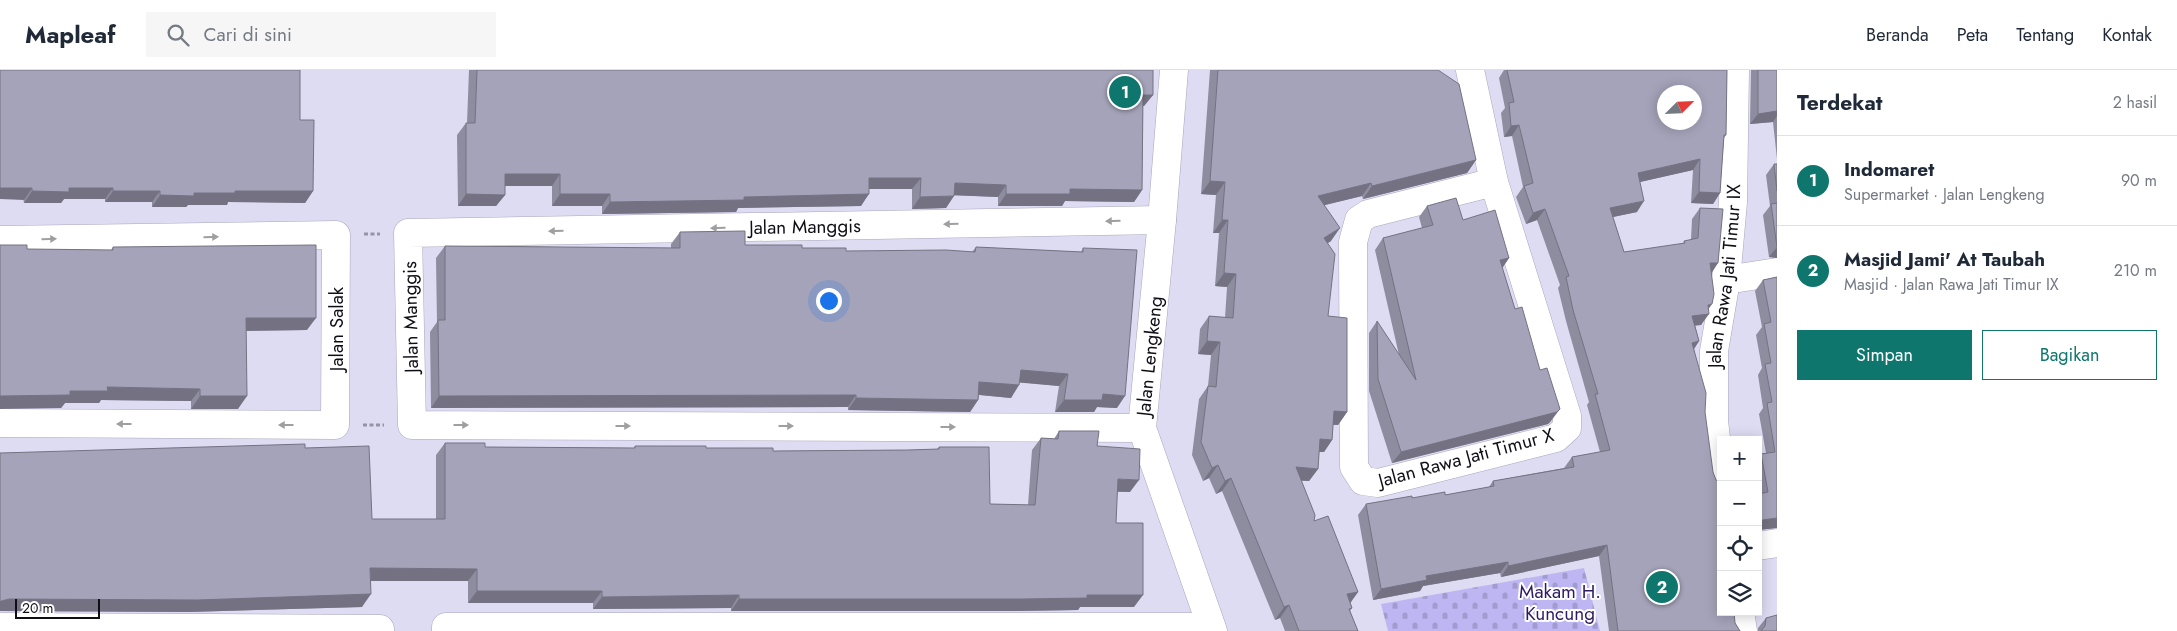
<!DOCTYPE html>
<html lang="id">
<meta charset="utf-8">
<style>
:root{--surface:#fff;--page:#f6f6f7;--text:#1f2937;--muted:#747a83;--line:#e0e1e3;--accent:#0f766e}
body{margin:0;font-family:Jost,sans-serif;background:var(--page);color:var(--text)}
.controls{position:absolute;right:15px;bottom:15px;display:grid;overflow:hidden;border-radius:0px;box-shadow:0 2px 12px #0003}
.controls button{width:45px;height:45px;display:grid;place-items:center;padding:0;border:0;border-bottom:1px solid var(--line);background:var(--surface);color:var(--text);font:25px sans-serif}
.compass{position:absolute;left:1657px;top:15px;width:45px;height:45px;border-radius:50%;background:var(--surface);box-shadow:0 2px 12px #0003;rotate:66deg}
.scale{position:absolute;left:15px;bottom:12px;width:85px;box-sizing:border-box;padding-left:5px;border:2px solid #0f0e16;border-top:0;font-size:14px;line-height:18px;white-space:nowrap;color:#0f0e16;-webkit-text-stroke:4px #fff;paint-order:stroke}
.you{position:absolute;left:828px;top:230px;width:18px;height:18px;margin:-12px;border:4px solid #fff;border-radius:50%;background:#1a73e8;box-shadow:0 0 0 8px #1a73e833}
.badge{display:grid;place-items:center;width:32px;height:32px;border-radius:50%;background:var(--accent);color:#fff;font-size:16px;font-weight:700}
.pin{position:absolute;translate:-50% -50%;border:2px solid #fff;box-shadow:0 1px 5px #0006}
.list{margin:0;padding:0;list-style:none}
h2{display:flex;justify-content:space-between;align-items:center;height:65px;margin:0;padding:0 20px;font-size:21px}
h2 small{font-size:16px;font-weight:400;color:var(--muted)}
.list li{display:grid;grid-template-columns:32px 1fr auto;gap:15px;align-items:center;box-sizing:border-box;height:90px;padding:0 20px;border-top:1px solid var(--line)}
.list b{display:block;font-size:19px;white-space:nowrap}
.list p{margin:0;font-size:16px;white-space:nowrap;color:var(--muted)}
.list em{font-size:16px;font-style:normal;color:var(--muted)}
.actions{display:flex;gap:10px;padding:15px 20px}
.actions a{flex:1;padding:11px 0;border:1px solid var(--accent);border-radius:0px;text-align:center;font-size:18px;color:var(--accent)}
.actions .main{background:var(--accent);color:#fff}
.icon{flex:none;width:28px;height:28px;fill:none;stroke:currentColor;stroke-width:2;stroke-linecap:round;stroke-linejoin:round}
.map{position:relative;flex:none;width:1777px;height:561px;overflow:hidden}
header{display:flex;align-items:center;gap:30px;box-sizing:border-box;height:70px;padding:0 25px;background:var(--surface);border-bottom:1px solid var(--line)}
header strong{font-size:24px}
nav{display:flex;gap:28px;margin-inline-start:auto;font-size:18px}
.search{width:350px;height:45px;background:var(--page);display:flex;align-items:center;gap:12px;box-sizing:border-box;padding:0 18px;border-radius:0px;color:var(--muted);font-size:19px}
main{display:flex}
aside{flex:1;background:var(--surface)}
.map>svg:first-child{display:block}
.cemetery{fill:url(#cemetery-stones)}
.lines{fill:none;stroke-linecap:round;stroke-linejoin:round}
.minor-casing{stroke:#a8a6bb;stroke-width:29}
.path{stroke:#9593a5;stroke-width:3;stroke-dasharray:4 2.5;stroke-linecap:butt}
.minor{stroke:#fff;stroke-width:28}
.wall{fill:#8e8c9f}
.shaded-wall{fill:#747282}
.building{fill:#a5a3b9;stroke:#747282;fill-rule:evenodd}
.oneway{fill:#9f9fa2}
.labels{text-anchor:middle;stroke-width:4;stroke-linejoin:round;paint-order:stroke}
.street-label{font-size:19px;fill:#0f0e16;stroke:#fff}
.park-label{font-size:19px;fill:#2f1a64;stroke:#fff}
</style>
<header>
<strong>Mapleaf</strong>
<div class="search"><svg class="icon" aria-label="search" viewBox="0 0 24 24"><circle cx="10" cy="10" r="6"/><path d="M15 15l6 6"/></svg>Cari di sini</div>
<nav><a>Beranda</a><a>Peta</a><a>Tentang</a><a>Kontak</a></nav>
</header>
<main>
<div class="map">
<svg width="1777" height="561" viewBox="0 0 1777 561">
<defs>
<pattern id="cemetery-stones" width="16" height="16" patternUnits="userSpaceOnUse" patternTransform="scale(1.25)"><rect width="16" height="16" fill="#beb6f2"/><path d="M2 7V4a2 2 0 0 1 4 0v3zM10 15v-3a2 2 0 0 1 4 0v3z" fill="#a29bcf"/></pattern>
</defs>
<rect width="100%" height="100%" fill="#dedcf3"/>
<path class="cemetery" d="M1584,498L1600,561H1388L1381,534Z"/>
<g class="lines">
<defs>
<g id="minor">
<path d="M1174,0L1162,150L1142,358L1213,561"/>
<path d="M1470,0L1494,112L1567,346V358L1556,368L1378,413L1363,411L1354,397L1353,172L1359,150L1368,144L1494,112"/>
<path d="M0,170L336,165L335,355L0,353"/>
<path d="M1726,210L1777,202"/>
<path id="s1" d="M1142,358L412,355L408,163L1162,150"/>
<path id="s2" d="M1721,411L1714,351V281L1726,210L1733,132L1735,0"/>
<path d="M1758,476L1777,473"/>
<path d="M1740,542L1743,561"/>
<path d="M0,557L380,559V561"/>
<path d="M446,561V557H1211"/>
</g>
</defs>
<use href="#minor" class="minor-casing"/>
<g class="path">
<path d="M364,164H380"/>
<path d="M363,355H384"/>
</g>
<use href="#minor" class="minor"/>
</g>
<g class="wall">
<path d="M0,0L300,50L313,121L305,133L228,132L227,135H188L186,137H152V132H105V129H64L61,133H24Z"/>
<path d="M469,0H1153V25L1144,36H1143L1142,120L1134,132L1065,131L1062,136H998V127L954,125L946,138L912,139V119H869L861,136L738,138L736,142L602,144V136H552V116H505V125L496,136H458L457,65L466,53H467Z"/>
<path d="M1210,0H1438L1476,90L1467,103L1363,129L1362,126L1324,135L1331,171L1328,173V246L1347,342L1338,355H1333L1332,370L1324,382H1319L1318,399L1309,411H1301L1314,451L1358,522L1350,532L1352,538L1350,541L1358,561H1285L1280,548L1275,550L1222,421L1216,424L1209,408L1203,411L1192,385L1199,329L1208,316L1211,285L1198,284L1200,259L1209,246L1225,248L1227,217L1215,216L1219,163H1213L1216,125L1201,124Z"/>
<path d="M1504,0H1727L1726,65L1724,68L1720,123L1713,134L1691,133L1693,100L1640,112L1637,142L1613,147L1624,182L1683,174L1684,171L1691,170L1692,149L1700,138L1711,203L1708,239L1701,255H1695L1699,271L1694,279L1705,342L1721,542L1735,553L1740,561H1609L1599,486L1501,507L1500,503L1423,516L1420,521L1373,530L1358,445L1366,434L1445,425L1489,417L1493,411L1564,398L1572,387L1600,382L1587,335L1589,332L1566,251L1558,218L1560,215L1537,150L1526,154L1516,127L1523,117L1512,66L1504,67L1501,43L1505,38L1499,8Z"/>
<path d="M1751,0H1777V89L1773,52L1750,54Z"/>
<path d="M1774,94H1777V188L1769,187L1763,145L1770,136L1766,105Z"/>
<path d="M1427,136L1463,150L1509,188L1502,198L1515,239L1551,351L1548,354L1392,393L1369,321V263L1377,251L1399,285L1375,180L1383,168L1422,158L1419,147Z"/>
<path d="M680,162L745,175L846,181L972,182L976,177L1081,182L1083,178L1117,338L1097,337L1094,342H1055L1059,316L1019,312L1011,328L979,325L978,330L970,342L848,340V337L431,338L430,262L437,252L436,188L445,176L671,178V174Z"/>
<path d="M113,177L307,260L246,261L238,339H191V331L101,330L99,333H65L61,338L27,179L111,180Z"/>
<path d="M1777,207L1775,458L1758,460V388L1761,384L1766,383L1759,344L1763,338L1758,305L1762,298L1756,265L1762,257L1755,221L1763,210Z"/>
<path d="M1059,361L1097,376L1130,422H1117L1116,453L1134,537H1080L1078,540L1013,541H731V538L593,539V533H468V511H370L362,537L188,542L0,541L305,378L372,449H436V385L445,373L485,377L634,378L635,376L773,381L908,380L937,379L939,377L990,434L1028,435L1032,380L1041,368L1054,369Z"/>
<path d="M1766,548L1777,561H1758V558Z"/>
</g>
<g class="shaded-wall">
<path d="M1143,25H1153L1144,36H1135Z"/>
<path d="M1777,41V46L1773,52L1750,54L1758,44Z"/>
<path d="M1519,55L1512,66L1504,67L1511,56Z"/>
<path d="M1700,89L1693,100L1631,114L1638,103Z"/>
<path d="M1476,90L1467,103L1363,129L1372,116Z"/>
<path d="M505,104H560L552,116H497Z"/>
<path d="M869,108H921L912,119H861Z"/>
<path d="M1210,111L1225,112L1216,125L1201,124Z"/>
<path d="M955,113L1006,115L998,127L947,125Z"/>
<path d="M1371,113L1362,126L1309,139L1318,126Z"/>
<path d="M0,118H32L24,130L0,129Z"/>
<path d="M69,118H113L105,129H64L61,133H24L32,121Z"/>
<path d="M1070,119L1142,120L1134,132L1065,131L1062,136H998L1006,124Z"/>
<path d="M113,121H160L152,132H105Z"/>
<path d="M235,121H313L305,133L228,132L227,135H188L186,137H152L160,125Z"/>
<path d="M1699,122L1720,123L1713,134L1691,133Z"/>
<path d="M466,124L505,125L496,136H458Z"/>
<path d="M560,124H610L602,136H552Z"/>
<path d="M869,124L861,136L738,138L736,142L602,144L610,132L744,127Z"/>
<path d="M954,126L946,138L912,139L920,127Z"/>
<path d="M1644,131L1637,142L1603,149L1610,138Z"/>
<path d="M1545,139L1537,150L1526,154L1533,143Z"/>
<path d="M1222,150H1228L1219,163H1213Z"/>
<path d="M1340,158L1331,171L1315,181L1324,168Z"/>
<path d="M1777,177V188L1769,187Z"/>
<path d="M1509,188L1501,200L1500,190Z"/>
<path d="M1710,193H1718L1711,204Z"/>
<path d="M1224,203L1236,204L1227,217L1215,216Z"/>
<path d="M1712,234L1705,244H1709L1701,255L1685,257L1692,246L1708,235Z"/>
<path d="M246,248H316L307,260L238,261Z"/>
<path d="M1207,271L1220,272L1211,285L1198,284Z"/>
<path d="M1699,271L1692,282V273Z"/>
<path d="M1021,300L1068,304L1059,316L1012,312Z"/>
<path d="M979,312L1019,315L1011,328L971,324Z"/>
<path d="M107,317L200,319L191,331L101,330L99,333H65L61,338L0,339V326Z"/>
<path d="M1103,324L1125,326L1117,338L1097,337L1094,342H1055L1064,330Z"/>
<path d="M856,325L848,337L431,338L439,326Z"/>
<path d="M200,326H247L238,339H191Z"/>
<path d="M856,328L978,330L970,342L848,340Z"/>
<path d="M1560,339L1551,351L1548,354L1392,393L1401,382Z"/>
<path d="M1334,341L1347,342L1338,355L1325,354Z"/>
<path d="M1320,369L1332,370L1324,382H1311Z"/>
<path d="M1218,395L1209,408L1203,411L1212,398Z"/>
<path d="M1296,397L1318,399L1309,411L1287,409Z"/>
<path d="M1231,408L1222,421L1216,424L1225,411Z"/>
<path d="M1118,409L1139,410L1130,422L1109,421Z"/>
<path d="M1777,448V458L1758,460V452L1763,450Z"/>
<path d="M1607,475L1599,486L1501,507L1508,496Z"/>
<path d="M1508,492L1500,503L1423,516L1420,521L1373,530L1381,519L1426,506Z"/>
<path d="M370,498L477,499L468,511H361Z"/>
<path d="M477,521H602L593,533H468Z"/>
<path d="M1358,522L1349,535L1347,524Z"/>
<path d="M371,524L362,537L188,542L0,541V532L1,531L9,529Z"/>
<path d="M739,525L731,538L593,539L602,527Z"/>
<path d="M1087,525H1143L1134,537H1080L1078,540L1013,541H731L739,529Z"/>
<path d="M1289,535L1280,548L1275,550L1284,537Z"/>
</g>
<g class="building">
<path d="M0,0H300V50H314L313,121H235V123H194V126L160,125V121H113V118H69V122L32,121V118H0Z"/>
<path d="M477,0H1153V25H1143L1142,120L1070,119V124H1006V115L955,113L954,126L920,127L921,108H869V124L744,127V130L610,132V124H560V104H505V125L466,124V53H475Z"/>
<path d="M1218,0H1438L1459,14L1476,90L1372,116L1371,113L1318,126L1340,158L1324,168L1335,184L1328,246L1347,248V342L1334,341L1332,370L1320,369L1318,399L1296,397L1315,445L1314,451L1328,446L1358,522L1347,524L1352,538L1349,539L1358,561H1299L1289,535L1284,537L1231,408L1225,411L1218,395L1212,398L1201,372L1208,316L1216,317L1220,272L1207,271L1209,246L1233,248L1236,204L1224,203L1228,150H1222L1225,112L1210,111Z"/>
<path d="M1507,0H1727L1726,65H1724L1720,123L1699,122L1700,89L1638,103L1644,131L1610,138L1624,182L1685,173L1684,171L1698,168L1700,138L1723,139L1718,193H1710L1714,224L1712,234L1708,235L1709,244L1692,246L1699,271L1692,273L1706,323L1705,342L1713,402L1716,410L1721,413V542H1734L1735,553L1740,561H1618L1607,475L1508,496V492L1426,506L1427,510L1381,519L1366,434L1412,426V428L1445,422V425L1494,416L1493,411L1574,397L1572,387L1610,380L1595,324H1598L1573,240L1566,207L1569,206L1545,139L1533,143L1524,116L1533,113L1519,55L1511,56L1509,33L1514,32ZM1664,22H1694V52H1664Z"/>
<path d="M1758,0H1777V41L1758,44Z"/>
<path d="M1774,94H1777V121Z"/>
<path d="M1456,128L1463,150L1495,140L1509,188L1500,190L1515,239L1522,237L1540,300L1547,298L1560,339L1557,342L1401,382L1378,309L1377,251L1416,310L1383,168L1433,155L1427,136Z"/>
<path d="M1777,133V177L1771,134Z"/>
<path d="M745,161V175H802V178H846V181L946,180L975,182L976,177L1083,182V178L1137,180L1125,326L1103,324L1102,330H1064L1068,304L1021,300L1019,315L979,312L978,330L856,328V325L439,326L438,250H445V176L680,178V162Z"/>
<path d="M0,175H27V179L113,180V177L316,175V248H246L247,326H200V319L107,317L108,321H70V325L0,326Z"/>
<path d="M1777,207V448L1763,450L1758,452V424L1768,422L1761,384L1775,382L1767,333L1772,332L1765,294L1771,293L1764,254L1771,252L1763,210Z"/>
<path d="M1059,361H1099L1097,376L1140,379L1139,410L1118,409L1116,453H1143V525H1087V528L1022,529H739V525L602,527V521H477V499L370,498L371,524L197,530L9,529L1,531L0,532V383L305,374V378L369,376L372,449H445V373H485V377L635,378V376H706V378H773V381L908,380L939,379V377H989L990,434L1035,435L1041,368L1058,369Z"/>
<path d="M1777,545V561H1761L1765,556L1766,548Z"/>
</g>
<defs><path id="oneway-solid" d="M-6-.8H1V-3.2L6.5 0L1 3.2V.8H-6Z" transform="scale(1.25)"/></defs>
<g class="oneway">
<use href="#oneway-solid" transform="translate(1113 151) rotate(179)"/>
<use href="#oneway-solid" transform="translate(951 154) rotate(179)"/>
<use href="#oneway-solid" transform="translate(718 158) rotate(179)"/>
<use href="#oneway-solid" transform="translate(556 161) rotate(179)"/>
<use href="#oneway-solid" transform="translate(211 167) rotate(-1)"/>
<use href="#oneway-solid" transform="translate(49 169) rotate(-1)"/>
<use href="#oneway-solid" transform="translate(124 354) rotate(-180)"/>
<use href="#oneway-solid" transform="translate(286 355) rotate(-180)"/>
<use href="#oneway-solid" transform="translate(461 355)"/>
<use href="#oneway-solid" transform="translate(623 356)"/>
<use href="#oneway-solid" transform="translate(786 356)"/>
<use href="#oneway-solid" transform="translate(948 357)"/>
</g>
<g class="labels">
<g class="street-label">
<text dy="7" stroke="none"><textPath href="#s1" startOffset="1319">Jalan Manggis</textPath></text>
<text dy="7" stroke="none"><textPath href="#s2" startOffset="206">Jalan Rawa Jati Timur IX</textPath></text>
<text transform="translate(410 247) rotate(-91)" y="7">Jalan Manggis</text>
<text transform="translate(336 259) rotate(-90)" y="7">Jalan Salak</text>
<text transform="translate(1149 286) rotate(-84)" y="7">Jalan Lengkeng</text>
<text transform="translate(1466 387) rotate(-15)" y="7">Jalan Rawa Jati Timur X</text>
</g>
<g class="park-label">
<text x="1560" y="528">Makam H.<tspan x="1560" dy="22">Kuncung</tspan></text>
</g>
</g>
</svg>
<div class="controls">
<button>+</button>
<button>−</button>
<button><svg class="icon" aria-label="locate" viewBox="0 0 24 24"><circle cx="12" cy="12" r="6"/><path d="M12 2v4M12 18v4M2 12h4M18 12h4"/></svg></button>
<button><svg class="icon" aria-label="layers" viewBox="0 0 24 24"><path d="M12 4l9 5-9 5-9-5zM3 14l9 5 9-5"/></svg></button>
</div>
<svg class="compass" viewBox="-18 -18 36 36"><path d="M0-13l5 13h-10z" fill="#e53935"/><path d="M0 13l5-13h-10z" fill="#747a83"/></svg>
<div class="scale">20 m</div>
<div class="you"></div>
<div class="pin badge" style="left:1125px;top:22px">1</div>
<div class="pin badge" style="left:1662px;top:517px">2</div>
</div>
<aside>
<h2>Terdekat<small>2 hasil</small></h2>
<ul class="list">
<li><span class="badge">1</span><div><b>Indomaret</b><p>Supermarket · Jalan Lengkeng</p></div><em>90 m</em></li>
<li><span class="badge">2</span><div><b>Masjid Jami' At Taubah</b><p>Masjid · Jalan Rawa Jati Timur IX</p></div><em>210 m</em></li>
</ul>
<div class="actions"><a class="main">Simpan</a><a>Bagikan</a></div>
</aside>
</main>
